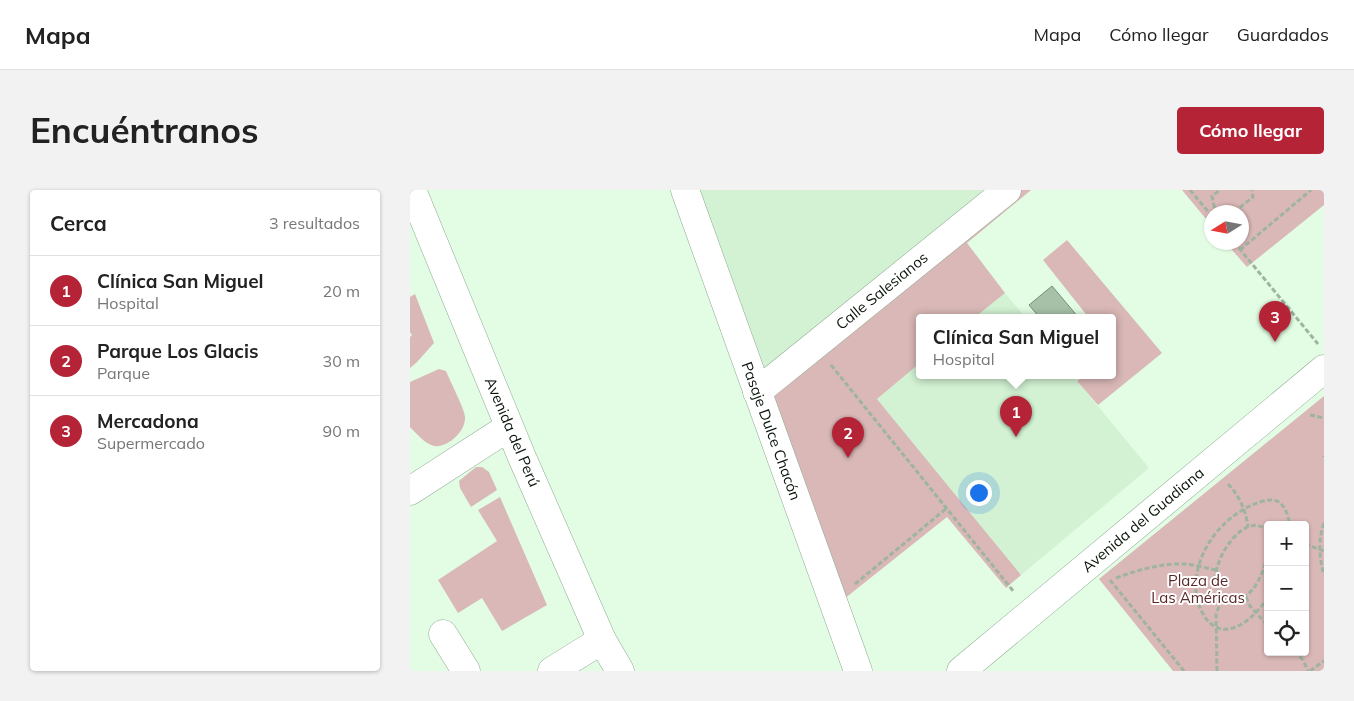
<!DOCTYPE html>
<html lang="es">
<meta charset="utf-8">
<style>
:root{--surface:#fff;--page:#f2f2f2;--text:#222;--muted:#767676;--line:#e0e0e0;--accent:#b52336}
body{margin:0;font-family:Mulish,sans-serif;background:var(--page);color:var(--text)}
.controls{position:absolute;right:15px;bottom:15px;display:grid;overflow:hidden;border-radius:5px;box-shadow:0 1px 4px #0004}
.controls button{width:45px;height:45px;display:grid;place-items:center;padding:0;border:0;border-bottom:1px solid var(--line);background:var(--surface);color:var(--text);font:25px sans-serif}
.compass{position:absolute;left:794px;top:15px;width:45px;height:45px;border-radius:50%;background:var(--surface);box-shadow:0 1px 4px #0004;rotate:259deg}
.you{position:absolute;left:568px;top:302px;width:18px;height:18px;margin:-12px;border:4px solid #fff;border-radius:50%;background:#1a73e8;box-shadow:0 0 0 8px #1a73e833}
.badge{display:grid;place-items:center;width:32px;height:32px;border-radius:50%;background:var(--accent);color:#fff;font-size:16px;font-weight:700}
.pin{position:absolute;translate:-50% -41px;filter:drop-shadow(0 1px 2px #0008)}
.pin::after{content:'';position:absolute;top:26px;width:18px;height:15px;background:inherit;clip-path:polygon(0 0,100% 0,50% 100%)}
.popup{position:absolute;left:506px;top:124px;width:200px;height:65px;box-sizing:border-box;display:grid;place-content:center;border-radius:5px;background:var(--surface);filter:drop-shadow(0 1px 4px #0005);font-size:16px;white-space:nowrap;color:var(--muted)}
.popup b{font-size:19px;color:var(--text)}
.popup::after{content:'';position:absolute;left:50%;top:100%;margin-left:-10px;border:10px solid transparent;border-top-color:var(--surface)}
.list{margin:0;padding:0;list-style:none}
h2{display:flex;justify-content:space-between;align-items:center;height:65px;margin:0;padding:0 20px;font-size:21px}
h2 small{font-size:16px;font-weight:400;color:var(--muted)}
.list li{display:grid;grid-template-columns:32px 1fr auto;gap:15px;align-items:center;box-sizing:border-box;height:70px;padding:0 20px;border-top:1px solid var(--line)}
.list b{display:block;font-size:19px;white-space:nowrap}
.list p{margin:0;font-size:16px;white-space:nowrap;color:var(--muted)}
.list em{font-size:16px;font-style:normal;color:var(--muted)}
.icon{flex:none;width:28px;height:28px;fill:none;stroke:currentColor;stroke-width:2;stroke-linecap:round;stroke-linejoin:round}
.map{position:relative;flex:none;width:914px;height:481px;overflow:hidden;border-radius:5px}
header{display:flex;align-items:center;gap:30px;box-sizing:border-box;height:70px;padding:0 25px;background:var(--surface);border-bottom:1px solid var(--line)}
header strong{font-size:24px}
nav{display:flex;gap:28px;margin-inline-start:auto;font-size:18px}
.intro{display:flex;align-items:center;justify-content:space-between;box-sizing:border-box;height:120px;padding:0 30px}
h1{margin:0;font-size:35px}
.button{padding:12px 22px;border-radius:5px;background:var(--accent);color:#fff;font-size:18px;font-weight:700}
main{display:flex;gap:30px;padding:0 30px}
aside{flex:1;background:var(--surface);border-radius:5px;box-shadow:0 1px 4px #0004}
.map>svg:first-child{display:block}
.built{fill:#d2f2d3}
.green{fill:#d9b8b7;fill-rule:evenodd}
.water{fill:#a7c1a8;stroke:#788d79}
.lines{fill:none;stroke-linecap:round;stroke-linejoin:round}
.minor-casing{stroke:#90a991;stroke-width:29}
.path{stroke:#9fb4a0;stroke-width:3;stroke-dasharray:5 2.5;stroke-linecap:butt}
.minor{stroke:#fff;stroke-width:28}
.labels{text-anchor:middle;stroke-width:4;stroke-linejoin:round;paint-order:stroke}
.street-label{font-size:15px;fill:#0b140b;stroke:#fff}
.park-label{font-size:15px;fill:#5b2829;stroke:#fff}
</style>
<header>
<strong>Mapa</strong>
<nav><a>Mapa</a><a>Cómo llegar</a><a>Guardados</a></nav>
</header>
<div class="intro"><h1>Encuéntranos</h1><a class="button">Cómo llegar</a></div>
<main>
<aside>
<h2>Cerca<small>3 resultados</small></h2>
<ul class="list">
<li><span class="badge">1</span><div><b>Clínica San Miguel</b><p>Hospital</p></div><em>20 m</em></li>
<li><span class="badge">2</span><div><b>Parque Los Glacis</b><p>Parque</p></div><em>30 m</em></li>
<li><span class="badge">3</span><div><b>Mercadona</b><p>Supermercado</p></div><em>90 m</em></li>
</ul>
</aside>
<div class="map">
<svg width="914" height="481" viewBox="0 0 914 481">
<rect width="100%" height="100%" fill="#e2fde3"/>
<g class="built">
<path d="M286,0H577L352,186Z"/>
<path d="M595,103L616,128H564Z"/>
<path d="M510,173V186H663L739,278L611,385L467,209Z"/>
</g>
<g class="green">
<path d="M577,0H621L557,53L595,103L564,128H510V173L467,209L611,385L596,398L537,327L434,409L352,185Z"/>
<path d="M772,0H914V15L837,77L816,53L832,52V22H802L801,35Z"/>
<path d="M657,50L752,163L688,215L667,191L674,186H702V128H679L633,70Z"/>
<path d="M5,104L24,153L7,172L0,178V147L2,145L0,142V107Z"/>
<path d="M29,179L36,181C39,189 55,220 55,227C56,241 38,258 24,256C15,254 6,243 0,237V192Z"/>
<path d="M914,206V481H763L689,389ZM858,335H895V462H858Z"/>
<path d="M66,277H72L79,282L87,300L61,317L50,298L49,291Z"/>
<path d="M90,307L137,415L92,441L72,408L48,423L28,390L87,351L68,320Z"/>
</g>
<path class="water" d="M642,96L669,128H630L619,115Z"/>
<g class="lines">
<defs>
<g id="minor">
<path d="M2,0L111,265L192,450L210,481"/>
<path d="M275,0L448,481"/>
<path d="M347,202L597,0"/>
<path d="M0,301L99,237"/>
<path d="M33,444L56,481"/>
<path d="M142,481L192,450"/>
<path d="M551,481L914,179"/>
</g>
</defs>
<use href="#minor" class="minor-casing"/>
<g class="path">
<path d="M780,0L802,26"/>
<path d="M809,22L805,21L802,6L810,0"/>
<path d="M824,22L843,7L842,0"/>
<path d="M824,52L908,154"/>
<path d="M830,60L901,0"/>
<path d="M421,175L604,402"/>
<path d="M900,225L914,228"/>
<path d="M914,266V267"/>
<path d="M818,294C829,305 836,321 838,337"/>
<path d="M914,333C908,351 909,367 914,385"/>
<path d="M858,343C835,308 775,403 825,411C846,405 852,384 858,365"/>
<path d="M895,354L914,361"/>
<path d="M706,388C728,380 751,373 775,374C785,375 796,378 806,380"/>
<path d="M700,390L774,481"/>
<path d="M445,394L537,318"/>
<path d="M836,407L840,416L858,436"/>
<path d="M858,407C846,426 818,454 797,430C791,422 787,412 786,402C783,363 813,324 850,312C871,305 876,317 880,335"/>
<path d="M884,462L893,470L898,481"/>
<path d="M807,481L806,424L813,407"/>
<path d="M900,481L914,471"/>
</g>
<use href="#minor" class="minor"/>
</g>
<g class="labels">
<g class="street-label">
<text transform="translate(472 101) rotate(-39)" y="5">Calle Salesianos</text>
<text transform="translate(361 241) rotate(70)" y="5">Pasaje Dulce Chacón</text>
<text transform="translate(102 242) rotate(67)" y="5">Avenida del Perú</text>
<text transform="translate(733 330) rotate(-40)" y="5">Avenida del Guadiana</text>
</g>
<g class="park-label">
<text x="788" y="396">Plaza de<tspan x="788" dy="17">Las Américas</tspan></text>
</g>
</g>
</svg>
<div class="controls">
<button>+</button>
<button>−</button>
<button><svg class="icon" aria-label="locate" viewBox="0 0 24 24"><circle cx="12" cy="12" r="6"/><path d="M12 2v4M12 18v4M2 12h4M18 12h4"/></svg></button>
</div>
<svg class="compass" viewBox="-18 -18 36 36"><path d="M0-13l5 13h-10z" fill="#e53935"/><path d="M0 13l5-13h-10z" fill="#767676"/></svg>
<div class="you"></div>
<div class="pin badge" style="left:606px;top:247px">1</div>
<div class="popup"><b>Clínica San Miguel</b>Hospital</div>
<div class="pin badge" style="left:438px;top:268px">2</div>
<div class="pin badge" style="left:865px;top:152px">3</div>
</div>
</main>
